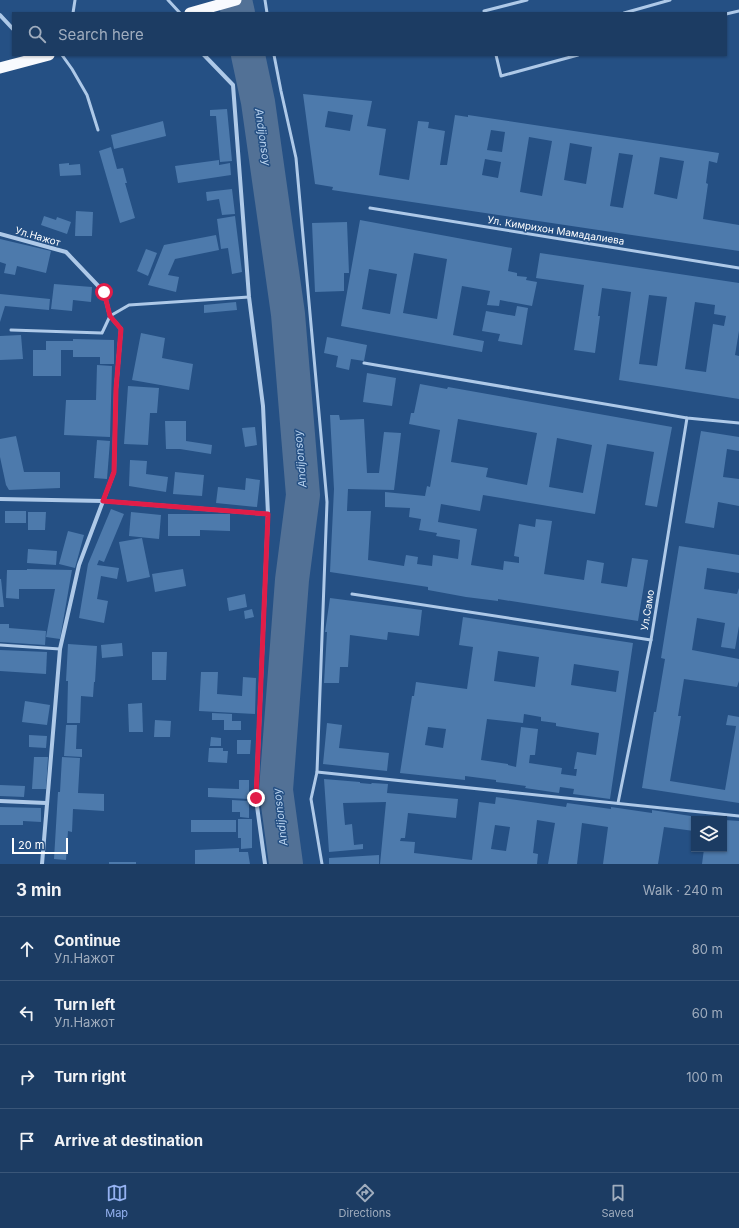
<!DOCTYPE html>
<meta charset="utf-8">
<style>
:root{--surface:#1c3c63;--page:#29476c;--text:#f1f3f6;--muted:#a0adbe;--line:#3a5678;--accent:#95b2f1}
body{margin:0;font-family:Inter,sans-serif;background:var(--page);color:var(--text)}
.controls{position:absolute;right:12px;bottom:12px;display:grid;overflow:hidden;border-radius:0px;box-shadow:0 1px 3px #0004}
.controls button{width:36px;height:36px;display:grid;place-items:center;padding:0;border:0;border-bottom:1px solid var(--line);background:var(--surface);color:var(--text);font:20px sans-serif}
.scale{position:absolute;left:12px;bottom:10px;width:56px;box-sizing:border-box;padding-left:4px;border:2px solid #fff;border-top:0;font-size:11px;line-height:14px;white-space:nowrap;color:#fff;-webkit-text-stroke:3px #255084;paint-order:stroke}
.stop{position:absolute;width:12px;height:12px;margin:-9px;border:3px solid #e11d48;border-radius:50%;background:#fff}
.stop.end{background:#e11d48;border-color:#fff;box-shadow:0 1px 4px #0008}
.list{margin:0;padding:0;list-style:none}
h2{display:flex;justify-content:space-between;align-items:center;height:52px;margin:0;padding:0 16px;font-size:17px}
h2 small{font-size:13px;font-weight:400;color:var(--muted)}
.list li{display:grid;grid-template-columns:26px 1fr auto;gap:12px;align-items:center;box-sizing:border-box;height:64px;padding:0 16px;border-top:1px solid var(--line)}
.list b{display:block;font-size:15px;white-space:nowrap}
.list p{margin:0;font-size:13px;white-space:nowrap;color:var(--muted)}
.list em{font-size:13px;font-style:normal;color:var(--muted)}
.icon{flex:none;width:22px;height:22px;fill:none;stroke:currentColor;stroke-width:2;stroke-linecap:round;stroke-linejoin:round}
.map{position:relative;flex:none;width:739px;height:864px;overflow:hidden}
.search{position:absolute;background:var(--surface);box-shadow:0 1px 3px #0004;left:12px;right:12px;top:12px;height:44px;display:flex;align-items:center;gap:10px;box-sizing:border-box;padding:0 14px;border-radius:0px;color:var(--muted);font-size:15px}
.sheet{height:308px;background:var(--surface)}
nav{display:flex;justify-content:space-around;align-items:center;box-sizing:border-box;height:56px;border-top:1px solid var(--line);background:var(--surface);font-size:11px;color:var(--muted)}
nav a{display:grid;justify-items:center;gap:2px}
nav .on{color:var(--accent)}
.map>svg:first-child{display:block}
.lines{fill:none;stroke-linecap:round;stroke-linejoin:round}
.river{stroke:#527196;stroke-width:34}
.building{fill:#4d7aac;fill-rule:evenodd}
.service{stroke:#aec9e8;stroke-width:3}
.minor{stroke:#aec9e8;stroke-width:4}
.trunk{stroke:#f8fafe;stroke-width:11}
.route{stroke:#e11d48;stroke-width:5}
.labels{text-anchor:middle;stroke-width:3;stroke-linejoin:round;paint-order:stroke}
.street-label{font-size:10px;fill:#fff;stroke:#255084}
.water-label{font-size:11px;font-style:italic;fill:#b9d3ef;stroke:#255084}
</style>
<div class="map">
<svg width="739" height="864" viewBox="0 0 739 864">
<rect width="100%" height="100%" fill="#255084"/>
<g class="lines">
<g class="river">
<path d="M235,0L238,13"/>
<path d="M248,55L258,102L288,314L303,495L292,580L276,790L286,864"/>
</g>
</g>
<g class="building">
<path d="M303,94L372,101L367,126L386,129L379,175L409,180L418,121L429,122L428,128L445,131L440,165H447L455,115L468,117V115L719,153L717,163L709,161L706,183L708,184L703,219L739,225V251L332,190L333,187L315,184ZM328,111L353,115L350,131L325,127ZM491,130L505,132L502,152L487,150ZM529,137L552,141L542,196L520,192ZM570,143L592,147L586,184L564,180ZM619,153L633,155L623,208L610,206ZM660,157L684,161L677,199L654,194ZM485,159L501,162L498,178L482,175Z"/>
<path d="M227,109L232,161L220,162L216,116H210V110Z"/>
<path d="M163,121L166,136L114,149L111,135Z"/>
<path d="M111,147L117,169L123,168L127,183H125L135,218L120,223L99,151Z"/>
<path d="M219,160V165L230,163L231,175L178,183L175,166Z"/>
<path d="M69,163V165L80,164L81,175L60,176L59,164Z"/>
<path d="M232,189L235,214L222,215L219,199L207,201L206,192Z"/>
<path d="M76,211L93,212L92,236H75Z"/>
<path d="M44,216L56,220L57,217L71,222L67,234L41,225Z"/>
<path d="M235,216L242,272L232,274L228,248L221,249L217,219Z"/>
<path d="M360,220L512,248L508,271L517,273V276L527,277L526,280L537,282L532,306L500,300L499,306L487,305L490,291L462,286L453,335L484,341L482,352L341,326ZM414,253L447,259L437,319L403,313ZM369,269L397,274L390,314L362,309Z"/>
<path d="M347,222L349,273H344V291L315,292L312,223Z"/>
<path d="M216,235L219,250L175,259L168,275L179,277L176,292L148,285L164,245Z"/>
<path d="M0,239L51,251L46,273L17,266L15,275L4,273L6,264L0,262Z"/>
<path d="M146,249L157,253L148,276L137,271Z"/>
<path d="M540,253L739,283V331L735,355L739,356V399L619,380L631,292L602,288L598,316H600L595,353L574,350L584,285L536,278ZM649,295L667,297L657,366L639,364ZM695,302L715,305L714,314L726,316L724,326L713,324L706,372L685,369Z"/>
<path d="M54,284L92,287L91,302L73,300L72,311L51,309Z"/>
<path d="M0,294L50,299L49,310L5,306L0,322Z"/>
<path d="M236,302L237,310L204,313V305Z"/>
<path d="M517,306L528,308L522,345L498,341L500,334L482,331L486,311L515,316Z"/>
<path d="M141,333L165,338L162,358L193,364L189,390L132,380Z"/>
<path d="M21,335L23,359L0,360V336Z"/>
<path d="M327,337L367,345L364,361L351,359L349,370L336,367L338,356L324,353Z"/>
<path d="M73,339L114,340V364H100V357H73V350H61V376H33V350H46V341H73Z"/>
<path d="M97,365L112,366L110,437L64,435L66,400H96Z"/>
<path d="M367,373L396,378L392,406L363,402Z"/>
<path d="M420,384L447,389L448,387L672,427L657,507L645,505L654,452L607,444L595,514L483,495L480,511L441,504L438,522L477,529L471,565L503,570L504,561L519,563V557L514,556L519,524L535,527L536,519L552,521L544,574L584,580L587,560L604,563L601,583L627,587L632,558L648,560L638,621L498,599V601L466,597L428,590V587L330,572L334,489L330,415H339L340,420L364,419L367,473H379L384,432L401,433L394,490L348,489L347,511H371L368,560L404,566L406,555L418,557L417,564L432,566L433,555L458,559L460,540L436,536L437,533L419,530L421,519L409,517L410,508L385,507V492L425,496L427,486L430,487L440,430L409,424L411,413H414ZM458,419L537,433L527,485L486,477L488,468L451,462ZM557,438L592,445L583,493L549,487Z"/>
<path d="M128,386L159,388L157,413H150L148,445L124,444Z"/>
<path d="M165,421H186V441L212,445L211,454L180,449H166Z"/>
<path d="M255,427L257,445L245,447L242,428Z"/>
<path d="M701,431L739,437V451L727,449L723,477L739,479V506L718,502L714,528L685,523Z"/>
<path d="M16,436L24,472H60V488L9,490L6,485L0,457V439Z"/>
<path d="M97,440L110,441L107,479L94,478Z"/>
<path d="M130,460L147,461L146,474L168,477L166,492L129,486Z"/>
<path d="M175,472L204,475L202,496L173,494Z"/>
<path d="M246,478L260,480L257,507L216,503L218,487L245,490Z"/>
<path d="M111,509L124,514L104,562L99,560L97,565L119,568L117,579L101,576L97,599L108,601L104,623L79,618L88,564Z"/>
<rect x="5" y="511" width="21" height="12"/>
<path d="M28,512H46L45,530H28Z"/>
<path d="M131,512L161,515L159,539L129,536Z"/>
<path d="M168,514H230V531L200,530V536H168Z"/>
<path d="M68,531L84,535L75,568L59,564Z"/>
<path d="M142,538L150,577L127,582L119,542Z"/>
<path d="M679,546L739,555V573L707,568L704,589L737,594L739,588V626L735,649L721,647L725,623L697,618L692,650L739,659V681L737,687L684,679L678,716H681L670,781L725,790L736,726L726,725L728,715L739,717V803L642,788L654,712H656L665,659L661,658Z"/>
<path d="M28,549L57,551L56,565L27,563Z"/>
<path d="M27,569L72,570L60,639L46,637L55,589H19V599L6,598L7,570H27Z"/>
<path d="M183,569L186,586L155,592L152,574Z"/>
<path d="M0,579H1L4,607H0Z"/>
<path d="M245,594L247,607L229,611L227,598Z"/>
<path d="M330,598L422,610L419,636L388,632L387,640L350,635L348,667H340L339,683H324L327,632H325Z"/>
<path d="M252,609L254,617L245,619L244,611Z"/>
<path d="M463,617L633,643L610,799L573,794L574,789L560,787L559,793L525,788L526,786L496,782V780L465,776V780L400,773L412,696H414L416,682L467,689L473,647L459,645ZM498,651L539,657L535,687L494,681ZM574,664L619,671L616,692L571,685ZM524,714L541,717V721L556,723V726L599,733L596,755L577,752L574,769H577L576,776L561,774L562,768L529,763L530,755H535L538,729L521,727L516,767L508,765V764L481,760L487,719L523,723ZM428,727L446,729L443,748L425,745Z"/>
<path d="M0,624H9V628L46,631L45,645L0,642Z"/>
<path d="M122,643L123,656L102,658L101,645Z"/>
<path d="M68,644L97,646L95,682H94L93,697L81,696L80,723H67L68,681H66Z"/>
<path d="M0,650L47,652L46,674L0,671Z"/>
<path d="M152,652H167L166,680H152Z"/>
<path d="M201,672H218L217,694L242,696L243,677L256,678L255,714L199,711Z"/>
<path d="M25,701L50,705L47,725L22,722Z"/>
<path d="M142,703L143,732H129L128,704Z"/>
<path d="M212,713L232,714V721H241V730H224V720H212Z"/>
<path d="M155,720L171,721L170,737H154Z"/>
<path d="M327,723L342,725L339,748L389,753L387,771L323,764Z"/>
<path d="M66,725H77L76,749H82V757L64,756Z"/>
<path d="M29,735L47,736L46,748L29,747Z"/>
<path d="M211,737L221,738V746H210Z"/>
<path d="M237,740H251L250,754H237Z"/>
<path d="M209,748H223V751H228L227,763L208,762Z"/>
<path d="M34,757H48L46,789H32Z"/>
<path d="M62,757L80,758L78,793L104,794V811L73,809L72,832L68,831L66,860L54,859L58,792H60Z"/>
<path d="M324,779L360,782V783L371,784L372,783L388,784L387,793L458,799L456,818L408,813L405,838H401L400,841L415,842L414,853L472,860L479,802L495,804L496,797L566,807L567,803L611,809V807L652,813V810L710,819H694V831L664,827L658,864H603L608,827L582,823L577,864H548L555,823L537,820L533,853L538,854L537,864H380L386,802L343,803L345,825L352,824L354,845L363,844V849L329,852ZM495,825L510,827L506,851L491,849Z"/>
<path d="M239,780H249V799L208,797V788L239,789Z"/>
<path d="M0,785L25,786L24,797L0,796Z"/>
<path d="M232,800L249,801V818L240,817V812H232Z"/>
<path d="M0,807L41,808V822L23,821V825H0Z"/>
<path d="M238,819H252V848L241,849V838H238Z"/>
<rect x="191" y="820" width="45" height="12"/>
<path d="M724,820L739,821V864H702L704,849H724Z"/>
<path d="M239,848V852H248L250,864H195V850Z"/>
<path d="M379,855V864H329V858Z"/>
<rect x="109" y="862" width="27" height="2"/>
</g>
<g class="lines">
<g class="service">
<path d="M168,0L180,13"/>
<path d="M265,0L267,13"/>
<path d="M73,13L75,0"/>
<path d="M485,13L484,11L527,0"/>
<path d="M624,13L670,0"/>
<path d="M726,14L739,11"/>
<path d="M62,55L72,69L87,95L98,130"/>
<path d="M274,55L281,91L296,158L327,502L317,772L311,799L322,864"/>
<path d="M496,55L501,76L578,55"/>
<path d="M370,208L739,268"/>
<path d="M11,330L102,333L110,316L129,305L249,297"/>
<path d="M364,363L687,418L739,423"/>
<path d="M352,594L651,640"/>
<path d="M0,645L60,649"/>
<path d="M317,772L739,816"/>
<path d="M618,803L651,640L687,418"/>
</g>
<g class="minor">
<path d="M0,15L13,29"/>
<path d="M204,55L233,85L249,297L263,406L268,514L256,799L265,864"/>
<path d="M0,234L66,252L104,292L110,316L121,329L116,389L114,472L79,565L60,649L42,864"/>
<path d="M0,499L103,501L268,514"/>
<path d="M0,801L46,803"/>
</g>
<g class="trunk">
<path d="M190,13L236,0"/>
<path d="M0,68L49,55"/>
</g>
</g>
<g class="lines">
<path class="route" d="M104,292L110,316L121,329L116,389L114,472L103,501L268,514L256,798"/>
</g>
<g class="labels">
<g class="street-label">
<text transform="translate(556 230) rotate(9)" y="4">Ул. Кимрихон Мамадалиева</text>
<text transform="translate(38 236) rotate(16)" y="4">Ул.Нажот</text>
<text transform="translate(647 610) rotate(-81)" y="4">Ул.Само</text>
</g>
<g class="water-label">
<text transform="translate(263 137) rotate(82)" y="4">Andijonsoy</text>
<text transform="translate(300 459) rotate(-95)" y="4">Andijonsoy</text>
<text transform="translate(280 817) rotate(-97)" y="4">Andijonsoy</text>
</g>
</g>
</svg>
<div class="controls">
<button><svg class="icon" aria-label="layers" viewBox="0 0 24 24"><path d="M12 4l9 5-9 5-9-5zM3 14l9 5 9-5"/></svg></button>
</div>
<div class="scale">20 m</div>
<div class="stop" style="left:104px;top:292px"></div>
<div class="stop end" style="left:256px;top:798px"></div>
<div class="search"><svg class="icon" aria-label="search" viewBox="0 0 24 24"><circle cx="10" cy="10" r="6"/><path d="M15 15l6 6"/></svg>Search here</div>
</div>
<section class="sheet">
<h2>3 min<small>Walk · 240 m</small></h2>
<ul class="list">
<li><svg class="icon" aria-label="ahead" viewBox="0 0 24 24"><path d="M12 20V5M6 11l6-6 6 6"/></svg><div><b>Continue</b><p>Ул.Нажот</p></div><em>80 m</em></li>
<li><svg class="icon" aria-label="left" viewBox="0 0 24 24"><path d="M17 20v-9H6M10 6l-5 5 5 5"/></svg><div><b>Turn left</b><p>Ул.Нажот</p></div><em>60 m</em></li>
<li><svg class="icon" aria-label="right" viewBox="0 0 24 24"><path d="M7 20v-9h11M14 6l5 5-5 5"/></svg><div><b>Turn right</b></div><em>100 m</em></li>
<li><svg class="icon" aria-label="arrive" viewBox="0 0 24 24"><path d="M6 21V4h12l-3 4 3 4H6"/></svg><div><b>Arrive at destination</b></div></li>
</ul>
</section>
<nav>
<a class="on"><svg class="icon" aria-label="map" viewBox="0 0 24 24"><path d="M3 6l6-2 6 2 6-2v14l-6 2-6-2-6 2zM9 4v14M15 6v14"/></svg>Map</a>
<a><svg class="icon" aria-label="directions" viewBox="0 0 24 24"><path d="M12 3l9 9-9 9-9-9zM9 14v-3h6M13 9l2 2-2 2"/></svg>Directions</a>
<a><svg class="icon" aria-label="saved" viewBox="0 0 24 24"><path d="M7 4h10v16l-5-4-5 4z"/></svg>Saved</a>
</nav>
